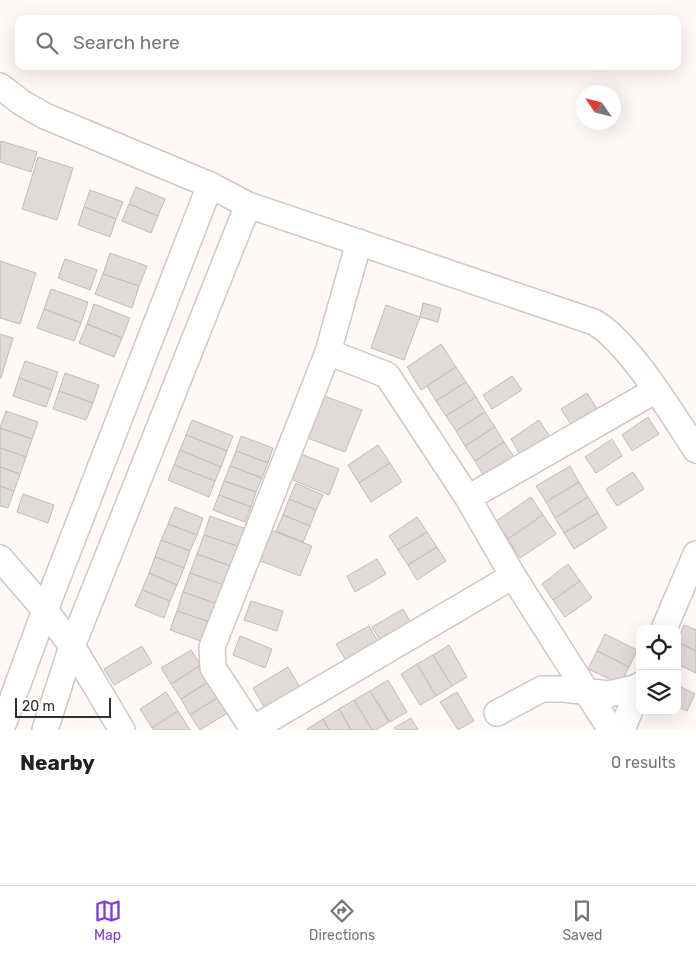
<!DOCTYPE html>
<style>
:root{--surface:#fff;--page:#f2f2f2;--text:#222;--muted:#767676;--line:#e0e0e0;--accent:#7c3aed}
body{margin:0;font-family:Rubik,sans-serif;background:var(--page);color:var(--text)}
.controls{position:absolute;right:15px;bottom:15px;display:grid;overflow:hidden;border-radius:10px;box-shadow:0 5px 20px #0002}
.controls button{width:45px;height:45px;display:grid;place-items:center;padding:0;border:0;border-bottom:1px solid var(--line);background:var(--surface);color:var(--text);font:25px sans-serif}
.compass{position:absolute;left:576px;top:85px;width:45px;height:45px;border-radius:50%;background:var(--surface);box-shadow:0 5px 20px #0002;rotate:305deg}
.scale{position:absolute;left:15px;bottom:12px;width:96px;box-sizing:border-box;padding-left:5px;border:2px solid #302e2d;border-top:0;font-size:14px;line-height:18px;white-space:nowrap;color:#302e2d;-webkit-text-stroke:4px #fff;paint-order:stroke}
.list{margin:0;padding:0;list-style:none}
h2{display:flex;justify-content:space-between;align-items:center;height:65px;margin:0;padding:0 20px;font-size:21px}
h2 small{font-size:16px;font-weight:400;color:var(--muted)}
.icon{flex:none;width:28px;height:28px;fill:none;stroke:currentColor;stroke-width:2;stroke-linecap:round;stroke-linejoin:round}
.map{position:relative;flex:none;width:696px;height:730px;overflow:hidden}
.search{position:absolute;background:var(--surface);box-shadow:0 5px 20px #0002;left:15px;right:15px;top:15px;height:55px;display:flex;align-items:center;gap:12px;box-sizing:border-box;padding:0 18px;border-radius:10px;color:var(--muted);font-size:19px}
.sheet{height:155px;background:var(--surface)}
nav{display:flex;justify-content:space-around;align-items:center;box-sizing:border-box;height:70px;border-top:1px solid var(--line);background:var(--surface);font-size:14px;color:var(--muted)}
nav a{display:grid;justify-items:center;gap:2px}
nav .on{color:var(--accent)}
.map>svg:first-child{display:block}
.building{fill:#e0dbd8;stroke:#c1bcb9}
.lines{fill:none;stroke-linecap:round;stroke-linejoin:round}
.street-casing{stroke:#cdc8c5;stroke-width:28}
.street{stroke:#fff;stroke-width:25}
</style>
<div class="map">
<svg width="696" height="730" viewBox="0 0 696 730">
<rect width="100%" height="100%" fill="#fef9f6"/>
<g class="building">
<path d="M1,141L37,152L31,172L0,162Z"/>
<path d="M38,157L73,168L57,220L22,209Z"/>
<path d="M136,187L165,199L158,216L129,204Z"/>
<path d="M90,190L123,202L116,219L84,207Z"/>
<path d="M129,204L158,216L151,233L122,221Z"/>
<path d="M84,207L116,219L110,237L78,225Z"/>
<path d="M110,253L147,266L139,286L103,274Z"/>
<path d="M65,259L97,270L90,290L58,278Z"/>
<path d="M0,261L36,273L20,324L0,318Z"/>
<path d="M103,274L139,286L132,308L95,294Z"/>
<path d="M51,289L88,302L81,323L44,309Z"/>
<path d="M423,303L441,308L438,322L420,317Z"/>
<path d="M94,304L130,318L122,338L87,324Z"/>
<path d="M386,305L420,317L404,360L371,348Z"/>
<path d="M44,309L81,323L74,341L37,328Z"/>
<path d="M87,324L122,338L114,357L79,343Z"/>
<path d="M0,334L13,338L1,378H0Z"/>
<path d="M441,344L456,367L421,390L407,367Z"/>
<path d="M25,361L58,372L52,390L19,378Z"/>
<path d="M456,367L466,382L436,401L427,386Z"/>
<path d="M65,373L99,385L93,403L59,391Z"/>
<path d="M512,376L522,390L492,409L483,395Z"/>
<path d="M19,378L52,390L46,407L13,396Z"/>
<path d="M466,382L476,397L446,416L436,401Z"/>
<path d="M59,391L93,403L86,420L53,409Z"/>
<path d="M587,393L597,409L572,426L561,409Z"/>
<path d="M319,394L362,410L345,452L302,436Z"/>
<path d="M476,397L485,412L456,431L446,416Z"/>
<path d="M6,411L38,422L32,439L0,428Z"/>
<path d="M485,412L495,427L465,446L456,431Z"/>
<path d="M648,417L659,434L632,451L622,435Z"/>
<path d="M192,420L233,436L227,451L186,435Z"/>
<path d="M539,420L550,437L521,456L511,439Z"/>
<path d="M495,427L504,442L475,461L465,446Z"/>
<path d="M0,428L32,439L26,457L0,448Z"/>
<path d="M186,435L227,451L221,467L180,450Z"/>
<path d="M241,436L273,448L268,463L236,451Z"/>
<path d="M612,439L622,456L596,473L585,457Z"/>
<path d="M504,442L514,457L484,476L475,461Z"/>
<path d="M378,445L390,463L359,483L348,465Z"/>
<path d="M0,448L26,457L20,474L0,467Z"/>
<path d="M180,450L221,467L215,481L174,465Z"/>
<path d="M236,451L268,463L262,478L230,466Z"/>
<path d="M296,452L339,469L329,495L286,477Z"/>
<path d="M390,463L402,482L371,502L359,483Z"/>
<path d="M174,465L215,481L209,497L168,480Z"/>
<path d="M230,466L262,478L256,492L224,481Z"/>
<path d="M570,466L579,482L546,502L536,486Z"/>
<path d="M0,467L20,474L14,491L0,486Z"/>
<path d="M633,472L644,489L617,506L606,489Z"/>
<path d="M224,481L256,492L251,507L219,495Z"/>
<path d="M579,482L588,497L555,518L546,502Z"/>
<path d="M296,483L323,495L316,510L289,499Z"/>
<path d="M0,486L14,491L8,508L0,506Z"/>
<path d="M23,494L54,505L48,523L17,512Z"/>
<path d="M219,495L251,507L245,522L213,510Z"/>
<path d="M531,497L543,515L508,539L496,521Z"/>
<path d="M588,497L598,513L564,533L555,518Z"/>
<path d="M289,499L316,510L310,526L283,515Z"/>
<path d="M175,507L203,518L197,535L168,524Z"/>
<path d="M598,513L607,528L574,549L564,533Z"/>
<path d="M283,515L310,526L303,542L276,531Z"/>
<path d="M543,515L556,534L520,558L508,539Z"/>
<path d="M210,516L246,529L240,547L204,535Z"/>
<path d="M417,517L427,532L398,550L389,536Z"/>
<path d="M168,524L197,535L190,551L161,540Z"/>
<path d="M268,529L312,546L300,576L256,559Z"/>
<path d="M427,532L437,547L408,565L398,550Z"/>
<path d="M204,535L240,547L233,567L197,554Z"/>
<path d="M161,540L190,551L184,568L155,557Z"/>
<path d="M437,547L446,561L417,580L408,565Z"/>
<path d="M197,554L233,567L227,586L190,573Z"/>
<path d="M155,557L184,568L177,585L149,573Z"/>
<path d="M377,559L386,574L355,592L347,576Z"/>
<path d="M568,564L580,581L553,600L542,584Z"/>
<path d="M149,573L177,585L170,601L142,590Z"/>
<path d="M190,573L227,586L220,605L183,592Z"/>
<path d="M580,581L592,598L565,617L553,600Z"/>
<path d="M142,590L170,601L164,618L135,606Z"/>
<path d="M183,592L220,605L213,623L177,611Z"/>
<path d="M251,601L283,611L277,631L244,620Z"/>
<path d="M403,609L413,626L383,645L372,627Z"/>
<path d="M177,611L213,623L206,643L170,630Z"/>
<path d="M684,625L696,630V651L677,642Z"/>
<path d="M369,626L380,645L348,664L336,644Z"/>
<path d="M605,634L637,650L629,667L597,651Z"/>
<path d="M240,636L272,649L265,668L233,655Z"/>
<path d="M677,642L696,651V673L677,664Z"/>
<path d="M449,645L467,677L452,686L433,655Z"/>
<path d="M142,646L152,663L114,685L104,669Z"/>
<path d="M191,650L201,665L171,684L161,668Z"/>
<path d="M597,651L629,667L620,684L588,669Z"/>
<path d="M433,655L452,686L436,696L417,664Z"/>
<path d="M417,664L436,696L420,705L401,674Z"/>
<path d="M201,665L210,681L181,699L171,684Z"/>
<path d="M288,667L302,691L267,712L253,688Z"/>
<path d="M388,680L407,712L390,722L370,691Z"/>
<path d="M210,681L220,696L190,715L181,699Z"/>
<path d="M677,685L695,694L687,711L677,707Z"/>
<path d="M370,691L389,722L376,730H372L354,700Z"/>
<path d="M166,692L178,711L152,728L140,709Z"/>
<path d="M457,692L474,721L458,730L440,702Z"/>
<path d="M220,696L229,712L200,730L190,715Z"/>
<path d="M354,700L372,730H351L339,709Z"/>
<path d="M339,709L351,730H329L323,719Z"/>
<path d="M178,711L190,730H154L152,728Z"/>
<path d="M411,718L418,730H396L394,728Z"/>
<path d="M323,719L329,730H308L307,729Z"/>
</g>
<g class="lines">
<defs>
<g id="street">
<path d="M0,86L22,103L45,116L210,185L248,205L594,322C629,342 673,415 696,450"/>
<path d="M328,352L387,375L468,498L513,576L611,730"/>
<path d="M468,498L656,390"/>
<path d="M0,558L45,610L72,646L122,730"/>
<path d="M664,629L696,554"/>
<path d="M497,713L542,689H563L609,694L639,687"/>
<path d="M253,729L213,668L212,647L328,352L359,242"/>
<path d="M1,730L45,610L210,185"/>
<path d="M45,730L72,646L248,205"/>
<path d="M251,730L513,576"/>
<path d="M622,730L640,685"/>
</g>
</defs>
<use href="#street" class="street-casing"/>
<use href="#street" class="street"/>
</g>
</svg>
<div class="controls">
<button><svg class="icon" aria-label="locate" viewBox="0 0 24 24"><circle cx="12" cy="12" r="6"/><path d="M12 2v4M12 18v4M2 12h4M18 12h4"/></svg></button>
<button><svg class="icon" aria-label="layers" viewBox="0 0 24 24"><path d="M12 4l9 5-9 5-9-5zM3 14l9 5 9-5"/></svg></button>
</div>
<svg class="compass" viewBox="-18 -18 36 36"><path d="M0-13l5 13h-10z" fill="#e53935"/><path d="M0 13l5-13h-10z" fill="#767676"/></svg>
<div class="scale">20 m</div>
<div class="search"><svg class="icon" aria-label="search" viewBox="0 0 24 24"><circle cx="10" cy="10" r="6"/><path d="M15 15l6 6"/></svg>Search here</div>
</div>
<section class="sheet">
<h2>Nearby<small>0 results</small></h2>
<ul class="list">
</ul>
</section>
<nav>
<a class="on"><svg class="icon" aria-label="map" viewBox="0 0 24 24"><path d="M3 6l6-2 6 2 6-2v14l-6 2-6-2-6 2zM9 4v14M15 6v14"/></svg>Map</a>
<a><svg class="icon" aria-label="directions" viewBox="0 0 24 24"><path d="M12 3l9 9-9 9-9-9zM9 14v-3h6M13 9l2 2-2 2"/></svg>Directions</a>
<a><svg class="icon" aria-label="saved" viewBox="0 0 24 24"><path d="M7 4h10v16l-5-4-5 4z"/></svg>Saved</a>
</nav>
